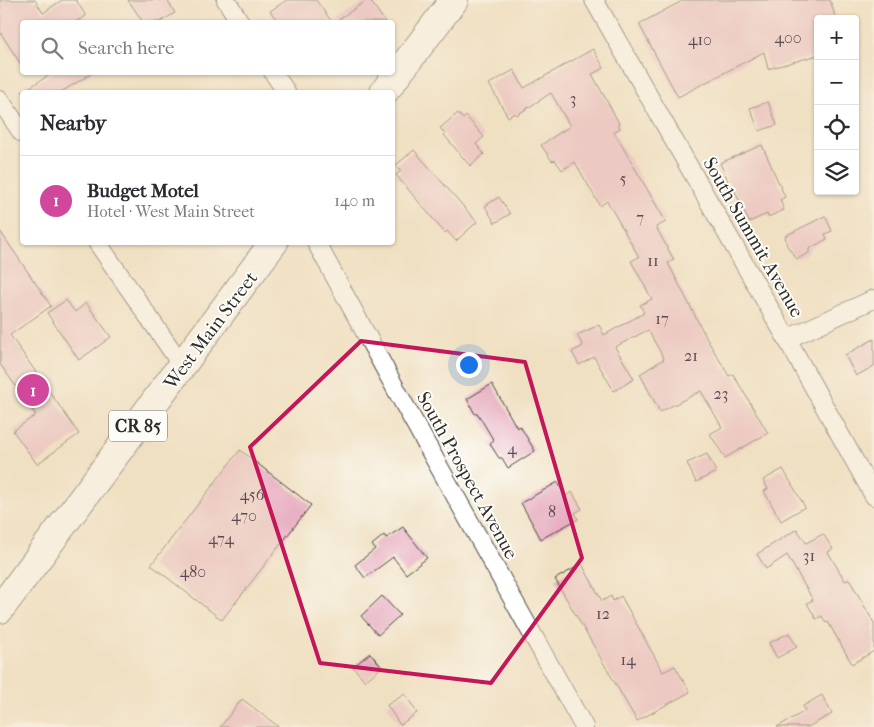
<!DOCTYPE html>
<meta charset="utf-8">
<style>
:root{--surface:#fff;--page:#f7f7f7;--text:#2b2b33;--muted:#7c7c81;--line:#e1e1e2;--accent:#2563eb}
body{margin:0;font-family:"IM FELL French Canon",serif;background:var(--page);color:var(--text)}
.controls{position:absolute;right:15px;top:15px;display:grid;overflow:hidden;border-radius:5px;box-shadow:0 1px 4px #0004}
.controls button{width:45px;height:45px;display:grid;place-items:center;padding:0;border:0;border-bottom:1px solid var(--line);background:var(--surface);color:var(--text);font:25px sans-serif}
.you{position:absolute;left:468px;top:364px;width:18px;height:18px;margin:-12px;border:4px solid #fff;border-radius:50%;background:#1a73e8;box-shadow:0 0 0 8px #1a73e833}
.badge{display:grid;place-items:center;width:32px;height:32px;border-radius:50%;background:var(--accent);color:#fff;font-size:16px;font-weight:700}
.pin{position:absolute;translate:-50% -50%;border:2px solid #fff;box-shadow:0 1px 5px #0006}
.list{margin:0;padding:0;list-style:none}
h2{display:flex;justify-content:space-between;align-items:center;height:65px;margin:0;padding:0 20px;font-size:21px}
h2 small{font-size:16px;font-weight:400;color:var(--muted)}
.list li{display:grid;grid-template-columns:32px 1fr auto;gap:15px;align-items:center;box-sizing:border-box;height:90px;padding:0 20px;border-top:1px solid var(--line)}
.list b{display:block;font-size:19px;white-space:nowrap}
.list p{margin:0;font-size:16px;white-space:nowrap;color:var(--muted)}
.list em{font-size:16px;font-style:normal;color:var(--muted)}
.icon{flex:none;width:28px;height:28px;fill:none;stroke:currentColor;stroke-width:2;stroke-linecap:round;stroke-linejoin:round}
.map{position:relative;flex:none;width:874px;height:727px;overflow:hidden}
.search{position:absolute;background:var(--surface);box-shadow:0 1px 4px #0004;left:20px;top:20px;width:375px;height:55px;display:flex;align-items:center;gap:12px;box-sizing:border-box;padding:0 18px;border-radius:5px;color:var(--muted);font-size:19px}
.panel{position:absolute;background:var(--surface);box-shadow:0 1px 4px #0004;left:20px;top:90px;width:375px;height:155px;border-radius:5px}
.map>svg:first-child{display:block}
.building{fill:#e7aec1}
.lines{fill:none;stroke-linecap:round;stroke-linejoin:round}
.minor-casing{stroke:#494642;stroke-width:20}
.primary-casing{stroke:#494642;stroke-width:30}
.minor{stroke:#fff;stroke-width:18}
.primary{stroke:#fff;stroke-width:28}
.marked{fill:none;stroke:#c2185b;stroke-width:4;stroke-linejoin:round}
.labels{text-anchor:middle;stroke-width:4;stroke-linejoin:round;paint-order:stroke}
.number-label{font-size:16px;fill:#5a4c50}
.shield{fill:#fdfcf7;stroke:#6a6a68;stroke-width:1}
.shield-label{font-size:18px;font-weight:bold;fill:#2b2b2b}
.street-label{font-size:19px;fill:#2b2b2b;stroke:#fdfcf7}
</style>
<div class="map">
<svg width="874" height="727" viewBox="0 0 874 727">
<rect width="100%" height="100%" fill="#fdfcf7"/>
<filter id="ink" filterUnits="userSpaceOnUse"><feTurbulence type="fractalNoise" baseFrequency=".02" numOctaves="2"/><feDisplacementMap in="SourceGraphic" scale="10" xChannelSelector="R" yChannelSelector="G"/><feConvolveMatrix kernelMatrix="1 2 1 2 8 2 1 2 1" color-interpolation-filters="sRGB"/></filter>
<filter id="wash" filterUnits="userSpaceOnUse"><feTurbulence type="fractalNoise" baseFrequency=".0096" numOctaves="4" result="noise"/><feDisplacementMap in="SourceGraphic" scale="20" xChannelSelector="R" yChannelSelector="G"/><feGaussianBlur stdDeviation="1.12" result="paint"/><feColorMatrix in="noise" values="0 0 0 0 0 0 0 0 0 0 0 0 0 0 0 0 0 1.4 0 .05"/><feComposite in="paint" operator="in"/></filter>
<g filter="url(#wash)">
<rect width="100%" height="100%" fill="#f0e0c2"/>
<g id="blocks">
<g class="building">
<path d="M0,0H35L43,13L62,0H76L86,16L75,22H22V66L0,32Z"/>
<path d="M128,0H167L175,13L160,22H143Z"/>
<path d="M287,0H316L332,22H278L270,11Z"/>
<path d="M367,0H370L385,22H335Z"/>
<path d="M684,0H830L836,19H818V55L768,69L764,52L678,97L639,24Z"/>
<path d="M593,49L604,68L592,74L619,123L618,124L620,128L614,132L666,222L656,227L674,260L668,263L708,341L729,376L733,374L768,433L725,458L710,434L722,427L701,391L660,412L640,374L664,359L648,330L615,347L634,379L614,391L594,357L579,365L572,352L583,346L577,335L599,325L604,335L644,313L640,305L652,299L631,261L639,257L607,201L600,206L575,162L562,170L555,160L552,161L541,145L570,126L551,93L517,115L515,113L508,117L489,84L514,70L524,88Z"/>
<path d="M54,72H94L61,92H22Z"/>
<path d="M768,102L777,125L759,131L750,108Z"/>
<path d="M458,113L463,119L466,116L484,137L476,144L484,154L470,166L444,135L445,134L440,128Z"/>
<path d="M762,145L785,197L780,200L784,210L768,217L767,214L749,222L732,185L730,186L720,163Z"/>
<path d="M414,150L477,222L456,241L447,231L445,233L396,175L401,171L396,165Z"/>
<path d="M499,197L510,214L495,223L485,206Z"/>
<path d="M825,216L832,231L825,234L827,239L809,249V253L797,259L787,246L785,236Z"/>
<path d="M0,231L51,306L10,335L79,434L37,464L13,431L36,415L0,364Z"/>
<path d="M66,300L75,312L86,303L111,337L79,360L47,313Z"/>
<path d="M874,339V366L856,376L845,355Z"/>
<path d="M492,384L517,428L520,426L535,451L508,468L502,458H499L490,444L494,441L478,414H475L467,399Z"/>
<path d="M240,450L311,505L222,620L151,565Z"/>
<path d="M707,454L716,472L696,482L687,463Z"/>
<path d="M783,469L805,507L781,521L764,491L768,489L763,480Z"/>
<path d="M558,482L565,496L572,492L582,509L575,513L578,519L541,539L521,503Z"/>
<path d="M403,527L427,558L406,574L393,557L365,578L355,565L375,549L372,545L384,535L386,538Z"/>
<path d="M797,529L806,543L823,534L833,549L828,552L845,581L849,579L874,623V651L852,664L828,622L826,623L822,616L816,619L807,603L813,600L787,555L766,569L757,554Z"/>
<path d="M582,564L602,601L611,596L613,601L621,596L663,672L675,666L690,692L637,721L555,579Z"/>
<path d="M382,596L400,615L378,635L361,616Z"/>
<path d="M789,633L797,647L777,658L769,643Z"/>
<path d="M370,653L382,667L365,681L353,667Z"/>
<path d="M405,694L417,713L400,725L387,705Z"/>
<path d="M822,695L832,714L808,727H777L805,711L803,706Z"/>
<path d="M242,699L279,727H220Z"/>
</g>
</g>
</g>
<g filter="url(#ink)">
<use href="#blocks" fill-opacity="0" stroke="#494642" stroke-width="1"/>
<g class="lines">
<defs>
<g id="minor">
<path d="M226,0L240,22"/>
<path d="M594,0L787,339L874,496"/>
<path d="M273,72L286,92"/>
<path d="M0,100L22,133"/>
<path d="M97,242L183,367"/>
<path d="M316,242L404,404L584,727"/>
<path d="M787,339L874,299"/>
</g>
<g id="primary">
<path d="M384,92L454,0"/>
<path d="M0,609L274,242"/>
</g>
</defs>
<use href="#minor" class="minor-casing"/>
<use href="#primary" class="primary-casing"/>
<use href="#minor" class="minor"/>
<use href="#primary" class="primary"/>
</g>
</g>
<path d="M0 0H874V727H0ZM361,341L525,362L582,558L491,683L320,663L250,447Z" fill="#f0e0c2" fill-opacity=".55" fill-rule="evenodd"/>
<path class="marked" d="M361,341L525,362L582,558L491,683L320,663L250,447Z"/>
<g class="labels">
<g class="number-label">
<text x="788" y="43">400</text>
<text x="700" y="45">410</text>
<text x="573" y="104">3</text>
<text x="623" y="184">5</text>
<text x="640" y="223">7</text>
<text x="653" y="266">11</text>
<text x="662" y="324">17</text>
<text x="691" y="361">21</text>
<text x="721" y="399">23</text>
<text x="512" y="454">4</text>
<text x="252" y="500">456</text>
<text x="552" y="517">8</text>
<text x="244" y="521">470</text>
<text x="221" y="544">474</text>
<text x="809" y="561">31</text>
<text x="193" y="577">480</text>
<text x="603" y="619">12</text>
<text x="628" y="665">14</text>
</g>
<rect class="shield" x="109" y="410.5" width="58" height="31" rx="4"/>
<g class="shield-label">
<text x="138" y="432">CR 85</text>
</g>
<g class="street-label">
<text transform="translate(754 237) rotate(60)" y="7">South Summit Avenue</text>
<text transform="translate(210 330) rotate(-53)" y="7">West Main Street</text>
<text transform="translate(468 475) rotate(61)" y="7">South Prospect Avenue</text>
</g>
</g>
</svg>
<div class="controls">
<button>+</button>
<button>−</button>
<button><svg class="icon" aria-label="locate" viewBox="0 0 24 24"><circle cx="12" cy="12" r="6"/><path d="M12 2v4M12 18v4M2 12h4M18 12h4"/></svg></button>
<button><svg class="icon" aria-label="layers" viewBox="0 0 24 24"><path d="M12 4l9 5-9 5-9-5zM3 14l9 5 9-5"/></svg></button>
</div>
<div class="you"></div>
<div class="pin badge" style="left:33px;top:390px;background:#d1479c">1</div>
<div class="search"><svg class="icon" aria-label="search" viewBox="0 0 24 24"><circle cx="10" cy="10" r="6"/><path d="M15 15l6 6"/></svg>Search here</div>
<section class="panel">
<h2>Nearby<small></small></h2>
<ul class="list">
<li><span class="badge" style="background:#d1479c">1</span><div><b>Budget Motel</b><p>Hotel · West Main Street</p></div><em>140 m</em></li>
</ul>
</section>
</div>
